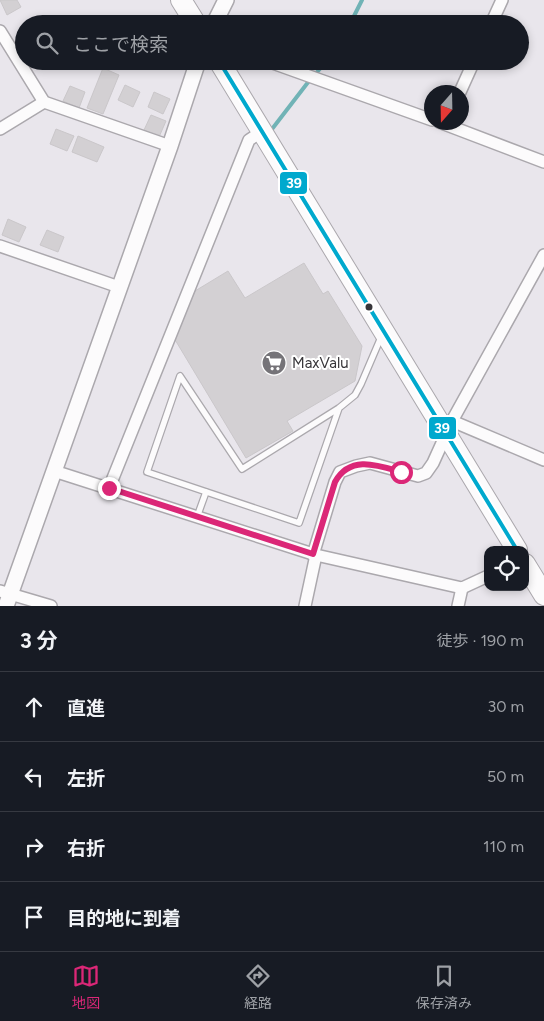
<!DOCTYPE html>
<html lang="ja">
<meta charset="utf-8">
<style>
:root{--surface:#171b24;--page:#242831;--text:#f1f3f6;--muted:#9ea1a6;--line:#363941;--accent:#db2777}
body{margin:0;font-family:Figtree,"Noto Sans JP",sans-serif;background:var(--page);color:var(--text)}
.controls{position:absolute;right:15px;bottom:15px;display:grid;overflow:hidden;border-radius:10px;box-shadow:0 2px 8px #0003}
.controls button{width:45px;height:45px;display:grid;place-items:center;padding:0;border:0;border-bottom:1px solid var(--line);background:var(--surface);color:var(--text);font:25px sans-serif}
.compass{position:absolute;left:424px;top:85px;width:45px;height:45px;border-radius:50%;background:var(--surface);box-shadow:0 2px 8px #0003;rotate:200deg}
.stop{position:absolute;width:15px;height:15px;margin:-11px;border:4px solid #db2777;border-radius:50%;background:#fff}
.stop.end{background:#db2777;border-color:#fff;box-shadow:0 1px 5px #0008}
.list{margin:0;padding:0;list-style:none}
h2{display:flex;justify-content:space-between;align-items:center;height:65px;margin:0;padding:0 20px;font-size:21px}
h2 small{font-size:16px;font-weight:400;color:var(--muted)}
.list li{display:grid;grid-template-columns:32px 1fr auto;gap:15px;align-items:center;box-sizing:border-box;height:70px;padding:0 20px;border-top:1px solid var(--line)}
.list b{display:block;font-size:19px;white-space:nowrap}
.list em{font-size:16px;font-style:normal;color:var(--muted)}
.icon{flex:none;width:28px;height:28px;fill:none;stroke:currentColor;stroke-width:2;stroke-linecap:round;stroke-linejoin:round}
.map{position:relative;flex:none;width:544px;height:606px;overflow:hidden}
.search{position:absolute;background:var(--surface);box-shadow:0 2px 8px #0003;left:15px;right:15px;top:15px;height:55px;display:flex;align-items:center;gap:12px;box-sizing:border-box;padding:0 18px;border-radius:28px;color:var(--muted);font-size:19px}
.sheet{height:345px;background:var(--surface)}
nav{display:flex;justify-content:space-around;align-items:center;box-sizing:border-box;height:70px;border-top:1px solid var(--line);background:var(--surface);font-size:14px;color:var(--muted)}
nav a{display:grid;justify-items:center;gap:2px}
nav .on{color:var(--accent)}
.map>svg:first-child{display:block}
.lines{fill:none;stroke-linecap:round;stroke-linejoin:round}
.stream{stroke:#71b3b6;stroke-width:4}
.building{fill:#d3d0d3;stroke:#cac7ca}
.lane-casing{stroke:#aba8ad;stroke-width:8}
.street-casing{stroke:#aba8ad;stroke-width:14}
.secondary-casing{stroke:#aba8ad;stroke-width:18}
.highway-casing{stroke:#aba8ad;stroke-width:22}
.lane{stroke:#fcfbfc;stroke-width:5.5}
.street{stroke:#fcfbfc;stroke-width:11}
.secondary{stroke:#fcfbfc;stroke-width:15}
.highway{stroke:#fcfbfc;stroke-width:20}
.bus-1-casing{stroke:#fff;stroke-width:8}
.bus-1{stroke:#00a9ce;stroke-width:4}
.route{stroke:#db2777;stroke-width:6}
.bus-dot{fill:#373539;stroke:#fff;stroke-width:2}
.labels{text-anchor:middle;stroke-width:4;stroke-linejoin:round;paint-order:stroke}
.poi-label{font-size:15px;fill:#373539;stroke:#fff;text-anchor:start}
.line-badge{stroke:#fff;stroke-width:2}
.badge-label{font-size:14px;text-anchor:middle;font-weight:bold;fill:#fff}
</style>
<div class="map">
<svg width="544" height="606" viewBox="0 0 544 606">
<rect width="100%" height="100%" fill="#e9e6ec"/>
<g class="lines">
<g class="stream">
<path d="M350,24L362,0"/>
<path d="M269,133L309,81L327,61"/>
</g>
</g>
<g class="building">
<path d="M0,0H17L21,7L7,15Z"/>
<path d="M172,61H188L185,67Z"/>
<path d="M103,68L119,75L103,114L87,108Z"/>
<path d="M125,85L140,92L133,107L118,100Z"/>
<path d="M70,86L85,92L79,108L63,101Z"/>
<path d="M154,92L170,99L163,114L148,107Z"/>
<path d="M151,115L166,121L159,137L144,130Z"/>
<path d="M56,129L74,136L67,151L50,144Z"/>
<path d="M78,136L104,147L97,162L72,152Z"/>
<path d="M8,219L26,227L19,242L2,235Z"/>
<path d="M47,230L64,237L58,252L40,245Z"/>
<path d="M304,263L323,294L328,291L362,346L355,381L287,421L293,431L246,458L174,338L195,291L228,271L245,298Z"/>
</g>
<g class="lines">
<defs>
<g id="lane">
<path d="M339,408L242,469L180,376L147,472L299,523L339,408L355,395L361,384L382,335"/>
<path d="M197,517L206,492"/>
</g>
<g id="street">
<path d="M491,24L502,0"/>
<path d="M0,31L44,102L170,146"/>
<path d="M267,61L432,120"/>
<path d="M460,92L474,61"/>
<path d="M439,122L544,162"/>
<path d="M0,129L44,102"/>
<path d="M0,246L119,287"/>
<path d="M452,421L544,460"/>
<path d="M54,471L316,555L462,588L488,576"/>
<path d="M109,488L249,140L261,132"/>
<path d="M313,555L335,482L340,472L356,466L370,463L418,476L426,473L433,463L452,421L544,255"/>
<path d="M0,591L51,606"/>
<path d="M305,606L316,555"/>
<path d="M458,606L462,588"/>
</g>
<g id="secondary">
<path d="M214,24L226,0"/>
<path d="M6,606L170,146L198,61"/>
</g>
<g id="highway">
<path d="M181,0L196,24"/>
<path d="M219,61L517,550"/>
<path d="M525,564L544,595"/>
</g>
</defs>
<use href="#lane" class="lane-casing"/>
<use href="#street" class="street-casing"/>
<use href="#secondary" class="secondary-casing"/>
<use href="#highway" class="highway-casing"/>
<use href="#lane" class="lane"/>
<use href="#street" class="street"/>
<use href="#secondary" class="secondary"/>
<use href="#highway" class="highway"/>
<defs>
<path id="bus-1" d="M219,61L517,550"/>
</defs>
<use href="#bus-1" class="bus-1-casing"/>
<use href="#bus-1" class="bus-1"/>
</g>
<g class="lines">
<path class="route" d="M109,488L313,554L335,482C350,455 377,465 401,472"/>
</g>
<defs>
<symbol id="supermarket-disc" viewBox="-11 -11 22 22"><circle r="9.5" fill="#757378" stroke="#fff"/><path d="M-6-5.5h2.5l.6 2H6L4.5 2H-2.5L-4.4-4H-6ZM-1.5 3.2a1.3 1.3 0 1 0 .1 0ZM3 3.2a1.3 1.3 0 1 0 .1 0Z" fill="#fff"/></symbol>
</defs>
<g fill-rule="evenodd">
<use href="#supermarket-disc" x="260" y="349" width="28" height="28"/>
</g>
<circle class="bus-dot" cx="369" cy="307" r="4.5"/>
<g class="labels">
<g class="poi-label">
<text x="292" y="368">MaxValu</text>
</g>
</g>
<g class="line-badge">
<rect x="279" y="171" width="29" height="24" rx="5" fill="#00a9ce"/>
<rect x="428" y="416" width="29" height="24" rx="5" fill="#00a9ce"/>
</g>
<g class="badge-label">
<text x="294" y="188">39</text>
<text x="442" y="433">39</text>
</g>
</svg>
<div class="controls">
<button><svg class="icon" aria-label="locate" viewBox="0 0 24 24"><circle cx="12" cy="12" r="6"/><path d="M12 2v4M12 18v4M2 12h4M18 12h4"/></svg></button>
</div>
<svg class="compass" viewBox="-18 -18 36 36"><path d="M0-13l5 13h-10z" fill="#e53935"/><path d="M0 13l5-13h-10z" fill="#9ea1a6"/></svg>
<div class="stop" style="left:401px;top:472px"></div>
<div class="stop end" style="left:109px;top:488px"></div>
<div class="search"><svg class="icon" aria-label="search" viewBox="0 0 24 24"><circle cx="10" cy="10" r="6"/><path d="M15 15l6 6"/></svg>ここで検索</div>
</div>
<section class="sheet">
<h2>3 分<small>徒歩 · 190 m</small></h2>
<ul class="list">
<li><svg class="icon" aria-label="ahead" viewBox="0 0 24 24"><path d="M12 20V5M6 11l6-6 6 6"/></svg><div><b>直進</b></div><em>30 m</em></li>
<li><svg class="icon" aria-label="left" viewBox="0 0 24 24"><path d="M17 20v-9H6M10 6l-5 5 5 5"/></svg><div><b>左折</b></div><em>50 m</em></li>
<li><svg class="icon" aria-label="right" viewBox="0 0 24 24"><path d="M7 20v-9h11M14 6l5 5-5 5"/></svg><div><b>右折</b></div><em>110 m</em></li>
<li><svg class="icon" aria-label="arrive" viewBox="0 0 24 24"><path d="M6 21V4h12l-3 4 3 4H6"/></svg><div><b>目的地に到着</b></div></li>
</ul>
</section>
<nav>
<a class="on"><svg class="icon" aria-label="map" viewBox="0 0 24 24"><path d="M3 6l6-2 6 2 6-2v14l-6 2-6-2-6 2zM9 4v14M15 6v14"/></svg>地図</a>
<a><svg class="icon" aria-label="directions" viewBox="0 0 24 24"><path d="M12 3l9 9-9 9-9-9zM9 14v-3h6M13 9l2 2-2 2"/></svg>経路</a>
<a><svg class="icon" aria-label="saved" viewBox="0 0 24 24"><path d="M7 4h10v16l-5-4-5 4z"/></svg>保存済み</a>
</nav>
